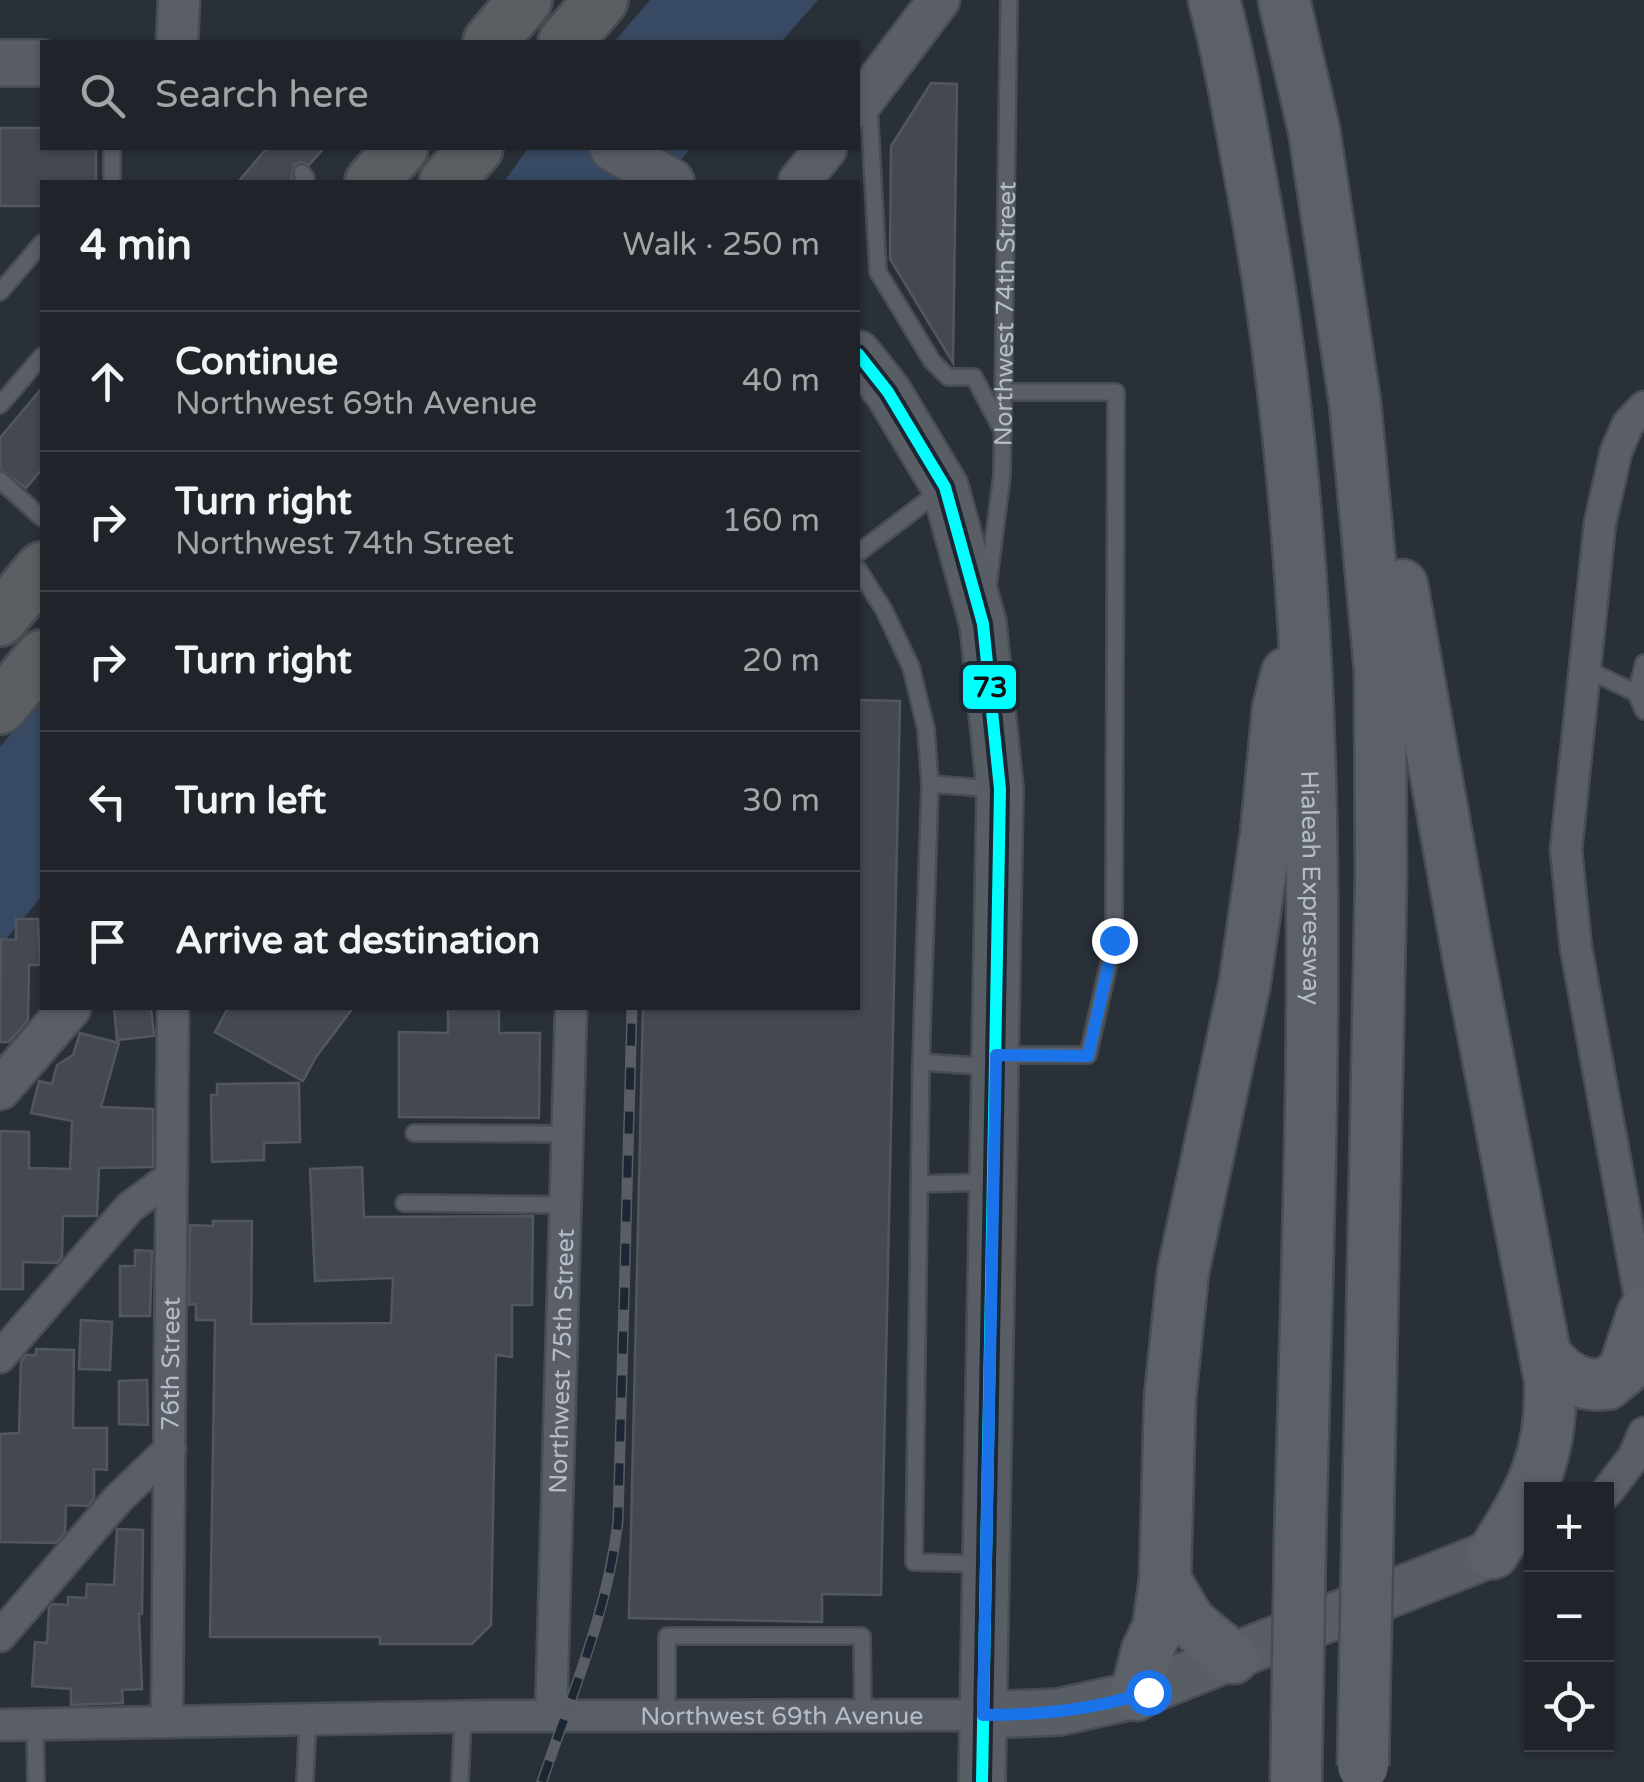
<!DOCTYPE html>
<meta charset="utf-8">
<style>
:root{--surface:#20242a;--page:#2d3036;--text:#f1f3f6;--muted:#a2a4a8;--line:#3d4147}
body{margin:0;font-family:"Varela Round",sans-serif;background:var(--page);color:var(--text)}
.controls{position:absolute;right:30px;bottom:30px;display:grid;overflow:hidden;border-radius:0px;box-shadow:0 2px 8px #0004}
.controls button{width:90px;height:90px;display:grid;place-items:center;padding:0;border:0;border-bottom:2px solid var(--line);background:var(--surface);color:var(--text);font:50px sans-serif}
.stop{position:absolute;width:30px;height:30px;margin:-22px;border:8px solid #1a73e8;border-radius:50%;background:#fff}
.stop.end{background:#1a73e8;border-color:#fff;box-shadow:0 2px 10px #0008}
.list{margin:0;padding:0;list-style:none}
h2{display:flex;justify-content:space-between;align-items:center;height:130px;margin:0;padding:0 40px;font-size:42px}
h2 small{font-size:32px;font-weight:400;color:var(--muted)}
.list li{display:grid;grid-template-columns:65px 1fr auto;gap:30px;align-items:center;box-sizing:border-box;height:140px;padding:0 40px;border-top:2px solid var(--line)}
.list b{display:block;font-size:38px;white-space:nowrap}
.list p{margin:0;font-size:32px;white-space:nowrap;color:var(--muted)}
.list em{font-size:32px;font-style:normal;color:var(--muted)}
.icon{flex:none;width:55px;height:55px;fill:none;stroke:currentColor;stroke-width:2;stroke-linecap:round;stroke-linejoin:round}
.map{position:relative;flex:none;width:1644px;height:1782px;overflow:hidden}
.search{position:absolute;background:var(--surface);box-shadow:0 2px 8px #0004;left:40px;top:40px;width:820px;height:110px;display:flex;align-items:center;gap:25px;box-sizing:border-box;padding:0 35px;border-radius:0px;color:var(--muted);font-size:38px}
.panel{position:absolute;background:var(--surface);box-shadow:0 2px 8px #0004;left:40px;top:180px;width:820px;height:830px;border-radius:0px}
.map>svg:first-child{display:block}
.water{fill:#384963}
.building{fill:#444950;stroke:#52575f;stroke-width:2.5}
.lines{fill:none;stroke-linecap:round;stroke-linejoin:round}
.service-casing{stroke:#484c53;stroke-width:20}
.minor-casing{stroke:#484c53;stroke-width:35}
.tertiary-casing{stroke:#484c53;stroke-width:45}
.secondary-casing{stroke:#484c53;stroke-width:50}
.primary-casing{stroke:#484c55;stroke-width:55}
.trunk-casing{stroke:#474c53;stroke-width:58}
.service{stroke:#5a5e66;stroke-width:15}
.minor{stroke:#5a5e66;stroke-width:30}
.tertiary{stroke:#5a5e66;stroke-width:40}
.secondary{stroke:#595d64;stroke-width:45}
.primary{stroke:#5c6168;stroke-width:50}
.trunk{stroke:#5b5f64;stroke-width:52}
.rail-casing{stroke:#595d64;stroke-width:11}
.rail{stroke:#1d2633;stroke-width:8;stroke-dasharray:22;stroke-linecap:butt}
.primary-bridge-casing{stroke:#484c55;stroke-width:55;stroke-linecap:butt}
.primary-bridge{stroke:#5c6168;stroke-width:50}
.bus-1-casing{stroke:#1d2633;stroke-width:20}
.bus-1{stroke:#0ff;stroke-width:12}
.route{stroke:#1a73e8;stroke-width:12}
.labels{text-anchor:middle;stroke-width:10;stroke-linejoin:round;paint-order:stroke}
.street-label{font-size:25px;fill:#b4bcc9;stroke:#1d2633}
.line-badge{stroke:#1d2633;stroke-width:4}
.pale-badge-label{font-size:28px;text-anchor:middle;font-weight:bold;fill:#111}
</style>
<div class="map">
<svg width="1644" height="1782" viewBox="0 0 1644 1782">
<rect width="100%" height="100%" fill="#2a3038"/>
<g class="water">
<path d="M650,0H818L781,42H614Z"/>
<path d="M528,148H691L663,182H504Z"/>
<path d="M42,697V896L0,946V747Z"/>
</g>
<g class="building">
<path d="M931,83L957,84L953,363L890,259L891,146Z"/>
<path d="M0,128H42V148H96V182H42V206H0Z"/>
<path d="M267,148H324L309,165L301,162L294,165L291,182H238Z"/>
<path d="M42,388V469L26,488L0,469V438Z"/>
<path d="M858,700L900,701L881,1595L822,1594V1622L629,1618L643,1008H858Z"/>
<path d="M16,919H38L40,965H29L28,1020L9,1042H0L1,939L16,940Z"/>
<path d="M114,1008H151L154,1036L117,1040Z"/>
<path d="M228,1008H353L316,1057L303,1081L215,1032Z"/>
<path d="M448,1008H499V1033H540L539,1118L399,1117V1032L448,1033Z"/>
<path d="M80,1033L119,1043L101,1107L153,1109V1167L99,1168L97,1216H63L62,1257L57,1263L23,1262V1289H0V1131L29,1132V1168L70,1169L72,1121L31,1113L39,1081L52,1084L57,1065L73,1055Z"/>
<path d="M299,1083L300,1142L264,1143V1160L212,1162L211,1095H217V1084Z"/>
<path d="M362,1167L364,1217L533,1216L532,1305H512V1357L496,1355L491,1625L472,1644H380V1637H210L215,1320H196V1304L189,1305L190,1225L213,1226V1221H252L251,1324L391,1323L393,1278L315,1281L310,1169Z"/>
<path d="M135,1250L152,1251L150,1316H120V1266H135Z"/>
<path d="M81,1320L112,1322L110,1370L79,1369Z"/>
<path d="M36,1349L74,1350L73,1428H107V1470L94,1469V1498L88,1506L66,1505L65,1532L56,1543L0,1542V1434L19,1433L21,1362L26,1355H36Z"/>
<path d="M147,1380L148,1425L119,1424V1381Z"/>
<path d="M117,1529L143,1530L142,1614H139L142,1689L122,1690L123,1703L71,1705V1689L32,1686L35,1642L47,1643L49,1608L53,1604L68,1605V1597L86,1598L87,1584L114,1585Z"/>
</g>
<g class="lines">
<defs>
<g id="service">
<path d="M869,106L878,272L932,361L948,377H974L1001,428"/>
<path d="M112,148V182"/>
<path d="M302,173L306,178L302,182"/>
<path d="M0,292L42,243"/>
<path d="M0,405L42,356"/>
<path d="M0,480L42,518"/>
<path d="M858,553L941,490"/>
<path d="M858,569L884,610L911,667L926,729L930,784L921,1062L914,1562L982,1564"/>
<path id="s1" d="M988,585L1002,475L1009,0"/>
<path d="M1584,668L1636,693L1644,711"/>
<path d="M1636,693L1644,663"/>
<path d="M930,784L996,789"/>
<path d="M1000,1055H1088L1114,941L1116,392H1004"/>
<path d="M921,1062L992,1067"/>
<path d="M414,1133L568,1134"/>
<path d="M919,1184L990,1182"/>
<path d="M404,1203L566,1205"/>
<path d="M667,1715V1636H862L863,1713"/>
<path d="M35,1725L36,1782"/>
<path d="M305,1782L308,1719"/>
<path d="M460,1782L463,1717"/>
</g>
<g id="minor">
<path d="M1644,407L1628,424L1616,452L1600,523L1566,850L1576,948L1644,1318"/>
<path d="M0,1357L130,1207L171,1177"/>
<path d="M1606,1493L1633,1458L1644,1433"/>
<path d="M0,1636L118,1499L170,1449"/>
<path id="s2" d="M551,1716L571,1008"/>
<path id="s3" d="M167,1722L173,1008"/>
<path id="s4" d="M0,1725L491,1716L983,1715"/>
</g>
<g id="tertiary">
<path d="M177,42L179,0"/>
<path d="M858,107L939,0"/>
<path d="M799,182L826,148"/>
<path d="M0,1089L70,1008"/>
</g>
<g id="secondary">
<path d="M0,63H42"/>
<path d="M613,148L671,182"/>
<path d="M858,354L888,392L945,487L983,624L1000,789L982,1782"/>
<path d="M983,1715L1059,1712L1136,1695L1493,1553"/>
</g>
<g id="primary">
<path id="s5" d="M1214,0C1231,63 1241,127 1253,191C1336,636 1311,1092 1300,1543"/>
<path d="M1284,0L1314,130L1355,403L1380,670L1381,876L1368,1515"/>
<path d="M1402,585L1468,955L1550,1380C1553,1453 1532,1494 1493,1553"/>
<path d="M1547,1357C1564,1377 1580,1387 1607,1384L1624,1370L1643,1313"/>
<path d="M1165,1580L1190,1622L1233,1658"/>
<path d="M1136,1695L1147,1651L1158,1628L1165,1580L1170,1398L1183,1272L1245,982L1266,834L1278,709L1287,673"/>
</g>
<g id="trunk">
<path d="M490,42L525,0"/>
<path d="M565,42L601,0"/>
<path d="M372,182L401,148"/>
<path d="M446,182L476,148"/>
<path d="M0,619L42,569"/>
<path d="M0,707L42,657"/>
</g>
</defs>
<use href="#service" class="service-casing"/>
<use href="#minor" class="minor-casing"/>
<use href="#tertiary" class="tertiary-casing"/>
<use href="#secondary" class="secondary-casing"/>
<use href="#primary" class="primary-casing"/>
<use href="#trunk" class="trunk-casing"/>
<use href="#service" class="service"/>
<use href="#minor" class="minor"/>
<use href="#tertiary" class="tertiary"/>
<use href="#secondary" class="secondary"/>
<use href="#primary" class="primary"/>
<use href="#trunk" class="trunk"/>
<defs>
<path id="rail" d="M542,1782C572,1693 607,1615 618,1521L632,1008"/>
</defs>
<use href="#rail" class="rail-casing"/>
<use href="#rail" class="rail"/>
<defs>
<g id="primary-bridge">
<path d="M1363,1766L1368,1515"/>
<path d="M1296,1782L1300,1543"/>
</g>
</defs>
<use href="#primary-bridge" class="primary-bridge-casing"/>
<use href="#primary-bridge" class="primary-bridge"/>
<defs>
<path id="bus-1" d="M858,354L888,392L945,487L983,624L1000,789L982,1782"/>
</defs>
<use href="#bus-1" class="bus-1-casing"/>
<use href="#bus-1" class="bus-1"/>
</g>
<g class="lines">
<path class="route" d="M1114,940L1088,1056L996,1055L983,1715C1040,1715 1093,1710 1148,1692"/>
</g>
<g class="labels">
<g class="street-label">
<text dy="9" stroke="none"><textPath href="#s1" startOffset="272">Northwest 74th Street</textPath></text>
<text dy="9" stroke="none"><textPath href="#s5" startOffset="895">Hialeah Expressway</textPath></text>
<text dy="9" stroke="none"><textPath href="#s2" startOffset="355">Northwest 75th Street</textPath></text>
<text dy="9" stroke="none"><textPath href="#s3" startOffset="358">76th Street</textPath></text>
<text dy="9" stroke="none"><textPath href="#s4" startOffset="782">Northwest 69th Avenue</textPath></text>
</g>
</g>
<rect class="line-badge" x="961" y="663" width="57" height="48" rx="10" fill="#0ff"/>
<g class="pale-badge-label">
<text x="990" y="697">73</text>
</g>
</svg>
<div class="controls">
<button>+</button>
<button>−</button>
<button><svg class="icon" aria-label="locate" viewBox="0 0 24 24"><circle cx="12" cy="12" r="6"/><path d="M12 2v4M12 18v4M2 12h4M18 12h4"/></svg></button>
</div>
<div class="stop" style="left:1148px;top:1692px"></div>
<div class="stop end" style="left:1114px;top:940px"></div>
<div class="search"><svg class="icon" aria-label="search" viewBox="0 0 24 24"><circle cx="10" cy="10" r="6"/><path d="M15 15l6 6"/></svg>Search here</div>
<section class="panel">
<h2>4 min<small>Walk · 250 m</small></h2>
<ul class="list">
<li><svg class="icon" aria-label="ahead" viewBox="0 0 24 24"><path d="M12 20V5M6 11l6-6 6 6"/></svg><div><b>Continue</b><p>Northwest 69th Avenue</p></div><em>40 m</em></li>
<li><svg class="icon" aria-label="right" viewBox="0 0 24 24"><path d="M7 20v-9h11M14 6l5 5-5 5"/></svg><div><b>Turn right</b><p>Northwest 74th Street</p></div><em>160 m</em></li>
<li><svg class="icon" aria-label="right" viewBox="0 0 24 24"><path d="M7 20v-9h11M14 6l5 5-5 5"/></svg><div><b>Turn right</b></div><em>20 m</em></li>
<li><svg class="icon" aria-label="left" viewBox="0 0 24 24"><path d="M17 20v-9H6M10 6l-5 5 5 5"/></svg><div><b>Turn left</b></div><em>30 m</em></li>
<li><svg class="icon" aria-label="arrive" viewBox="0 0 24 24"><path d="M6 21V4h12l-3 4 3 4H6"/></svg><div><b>Arrive at destination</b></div></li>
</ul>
</section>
</div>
